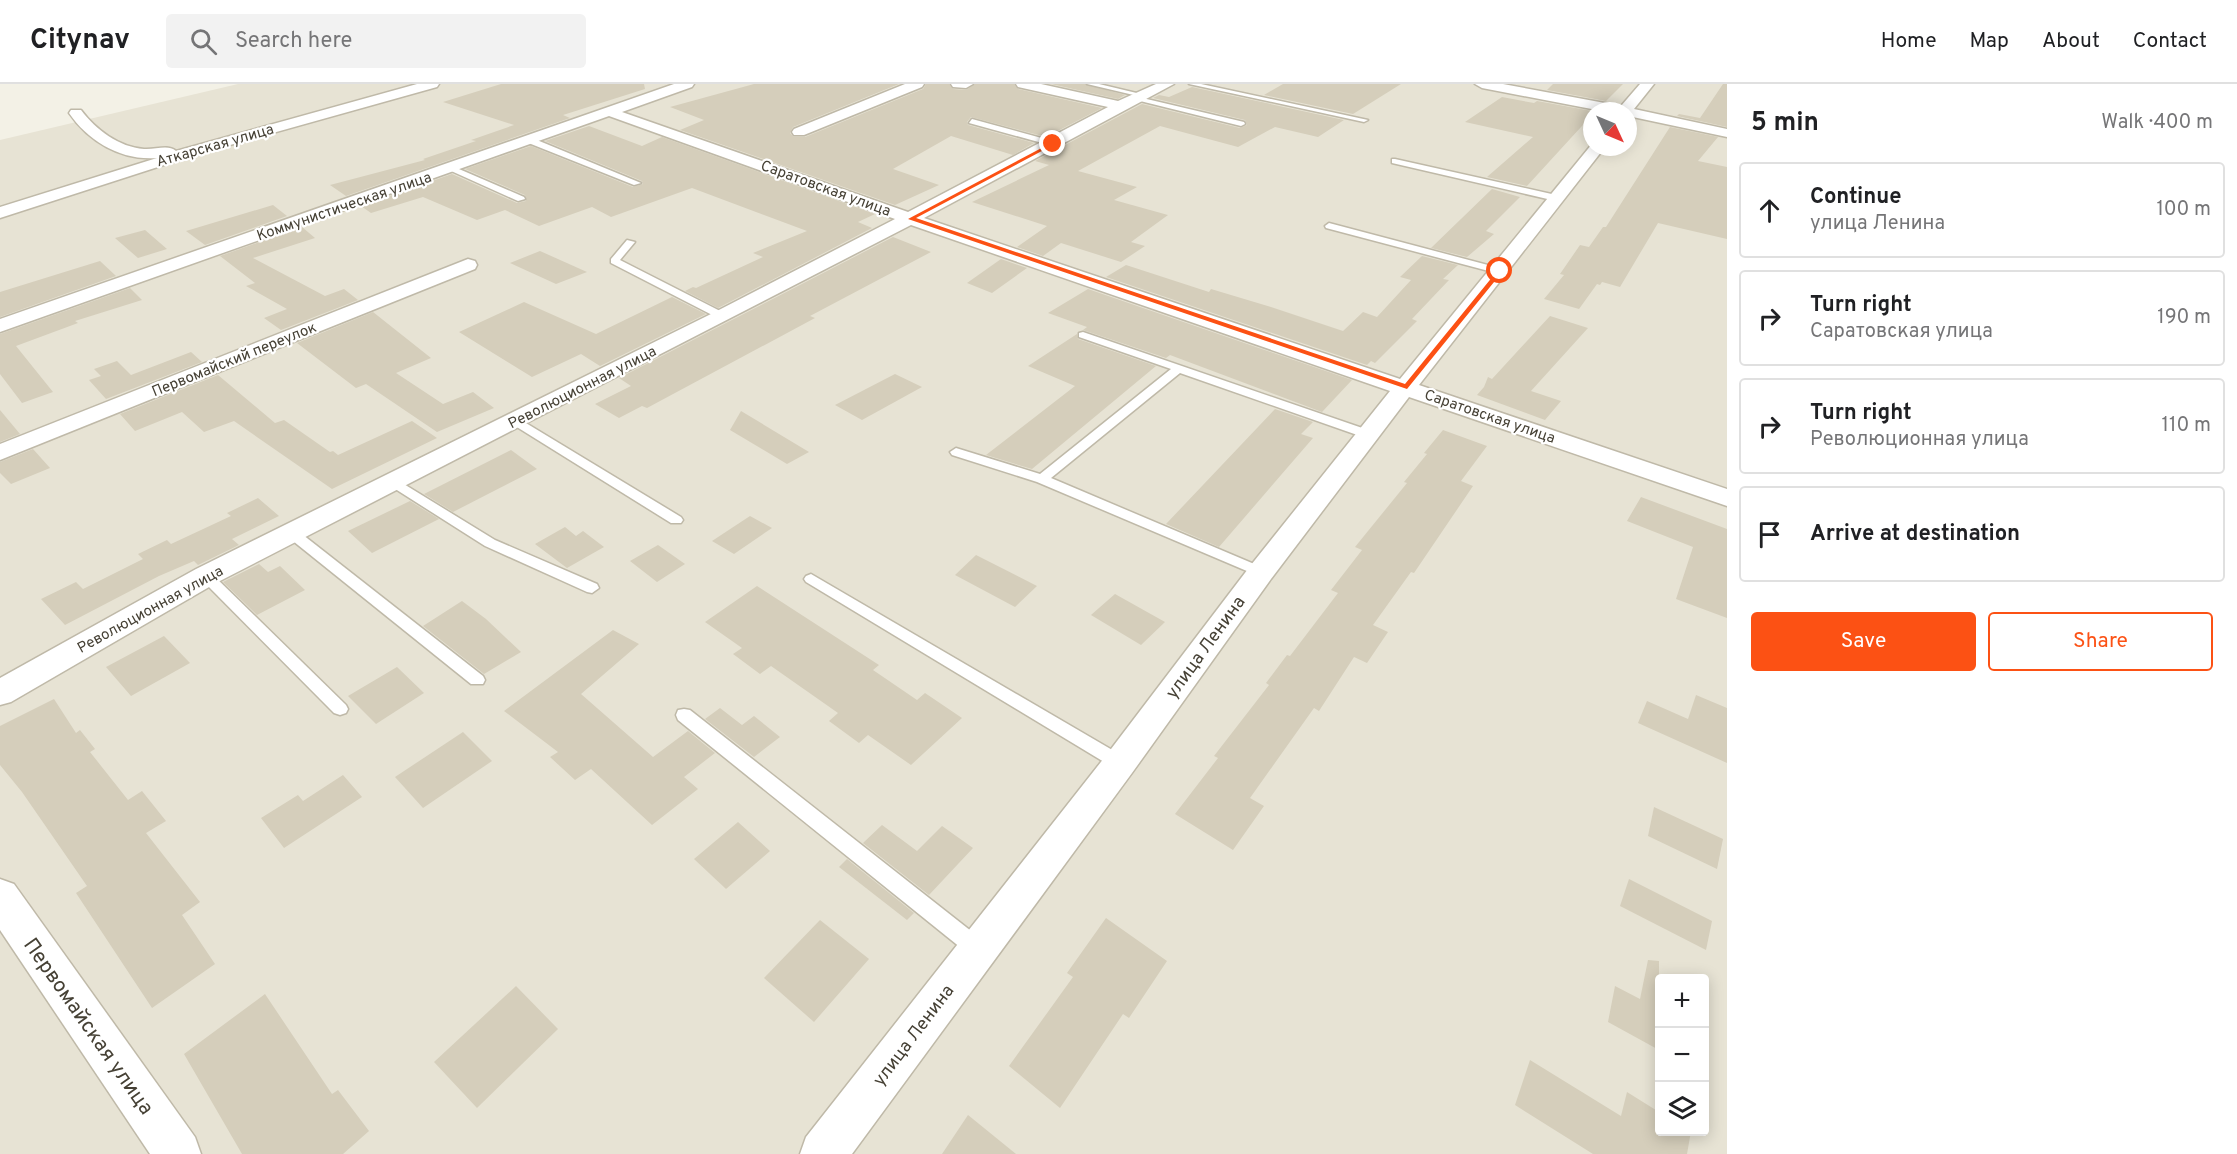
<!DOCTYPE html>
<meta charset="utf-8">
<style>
:root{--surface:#fff;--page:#f2f2f2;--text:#202124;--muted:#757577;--line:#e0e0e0;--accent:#fc5114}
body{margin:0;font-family:Overpass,sans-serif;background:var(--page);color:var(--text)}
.controls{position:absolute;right:18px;bottom:18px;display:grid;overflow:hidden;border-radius:6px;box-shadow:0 3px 15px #0003}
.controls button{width:54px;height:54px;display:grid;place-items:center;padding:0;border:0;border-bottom:2px solid var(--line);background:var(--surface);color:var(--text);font:30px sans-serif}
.compass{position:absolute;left:1583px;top:18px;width:54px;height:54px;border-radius:50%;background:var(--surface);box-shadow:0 3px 15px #0003;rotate:134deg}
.stop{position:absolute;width:18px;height:18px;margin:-14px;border:4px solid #fc5114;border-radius:50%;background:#fff}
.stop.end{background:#fc5114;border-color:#fff;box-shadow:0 2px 6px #0008}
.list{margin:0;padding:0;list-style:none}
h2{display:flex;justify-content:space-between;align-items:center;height:78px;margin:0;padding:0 24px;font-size:26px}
h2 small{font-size:20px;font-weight:400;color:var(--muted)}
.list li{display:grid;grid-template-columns:39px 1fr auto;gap:18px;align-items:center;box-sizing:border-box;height:96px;margin:0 12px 12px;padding:0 12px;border:2px solid var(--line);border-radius:6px}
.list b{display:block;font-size:22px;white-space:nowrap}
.list p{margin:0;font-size:20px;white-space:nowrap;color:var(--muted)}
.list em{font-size:20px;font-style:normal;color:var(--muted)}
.actions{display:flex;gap:12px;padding:18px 24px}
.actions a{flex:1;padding:14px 0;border:2px solid var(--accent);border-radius:6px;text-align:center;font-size:21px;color:var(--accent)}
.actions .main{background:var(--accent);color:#fff}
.icon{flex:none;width:33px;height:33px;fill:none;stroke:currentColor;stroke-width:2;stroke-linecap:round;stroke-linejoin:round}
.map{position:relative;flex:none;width:1727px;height:1070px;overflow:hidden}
header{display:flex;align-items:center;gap:36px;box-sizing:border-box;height:84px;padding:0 30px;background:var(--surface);border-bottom:2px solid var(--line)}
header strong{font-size:28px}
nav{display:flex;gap:33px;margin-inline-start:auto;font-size:21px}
.search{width:420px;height:54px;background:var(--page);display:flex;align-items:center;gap:15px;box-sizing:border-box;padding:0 21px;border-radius:6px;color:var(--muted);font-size:22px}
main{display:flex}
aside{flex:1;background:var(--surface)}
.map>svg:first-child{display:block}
.residential{fill:#e7e3d4;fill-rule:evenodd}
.building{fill:#d5cebb}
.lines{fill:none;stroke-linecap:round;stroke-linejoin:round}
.lane-casing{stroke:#bfb9a8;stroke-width:3}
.street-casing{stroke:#bfb9a8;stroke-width:3}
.lane{fill:#fff;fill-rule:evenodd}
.street{fill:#fff;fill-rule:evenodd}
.route{fill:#fc5114}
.labels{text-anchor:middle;stroke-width:4.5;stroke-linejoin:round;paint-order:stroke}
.far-street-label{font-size:15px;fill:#464135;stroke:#fff}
.street-label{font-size:18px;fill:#464135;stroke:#fff}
.near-street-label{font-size:21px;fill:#464135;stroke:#fff}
</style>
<header>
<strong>Citynav</strong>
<div class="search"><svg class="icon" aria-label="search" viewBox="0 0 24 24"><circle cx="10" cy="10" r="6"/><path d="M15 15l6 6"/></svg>Search here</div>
<nav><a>Home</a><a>Map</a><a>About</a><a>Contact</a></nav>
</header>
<main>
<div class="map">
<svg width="1727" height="1070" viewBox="0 0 1727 1070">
<rect width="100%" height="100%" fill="#f3f1e6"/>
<path class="residential" d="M238,0H1727V1070H0V56ZM1592,27H1628V63H1592ZM1660,894H1704V1048H1660Z"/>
<g class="building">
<path d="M501,0H644L645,5L563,31L570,34L346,112L330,101L425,76L423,75L476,57L471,56L514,41L443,18Z"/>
<path d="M754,0H899L793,43L790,49L794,53H805L923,5L926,0H949L953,5L966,6L975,0H1014L1018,5L1102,24L1046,53L971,33L967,38L968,41L1034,59L1013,71L951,52L893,85L939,101L895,121L680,46L704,36L670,23Z"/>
<path d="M1051,0H1085L1125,11L1118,15Z"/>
<path d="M1283,0H1401L1353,30L1264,11Z"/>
<path d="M1553,0H1623L1606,17L1547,6Z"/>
<path d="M1723,0H1727V43L1677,32L1679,30L1700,34Z"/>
<path d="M1192,3L1344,36L1318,53L1275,43L1238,63L1160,42L1078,87L1137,103L1114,116L1168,131L1131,158L1145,162L1121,178L1061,159L1043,172L1017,163L1047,142L972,118L1049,81L1035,77L1142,20L1240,44L1247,41L1245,36L1153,14L1159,11L1169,13Z"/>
<path d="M1502,13L1534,19L1537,17L1592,27V31L1527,102L1487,93L1533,53L1465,38Z"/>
<path d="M589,42L642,62L662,53L875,130L858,138L872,144L718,224L685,207L693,203L696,204L763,173L753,169L807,147L692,104L611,133L592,123L539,142L505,126L477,136L423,113L371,129L361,122L452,90L517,119L526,117L525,111L465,85L531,62L633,103L643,100L642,97L545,57Z"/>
<path d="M1670,43L1718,53L1698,77L1727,83V155L1658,139L1620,203L1602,198L1600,201L1597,200L1579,225L1544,215L1564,191L1560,190L1580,161L1589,163L1603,143H1606Z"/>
<path d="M1492,105L1520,113L1486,147L1494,150L1467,173L1431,164Z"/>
<path d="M273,121L287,132L205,161L186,147Z"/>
<path d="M302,143L315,154L253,174L325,212L344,205L358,216L281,246L264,234L287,225L246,202L255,199L220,172Z"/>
<path d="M145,146L167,165L138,174L115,154Z"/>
<path d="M893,153L931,168L810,232L815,234L647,324L642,322L619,334L595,320L631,302L619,294Z"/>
<path d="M540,167L587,188L556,200L510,179Z"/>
<path d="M1422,172L1458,181L1443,195L1449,196L1412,235L1417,237L1375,279L1371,277L1367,281L1106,193L1126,181L1209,208L1211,205L1271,223L1343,247L1363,228L1377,233L1411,196L1400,193Z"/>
<path d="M1001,175L1027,184L992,209L967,199Z"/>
<path d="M100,177L116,192L0,233V208Z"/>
<path d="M130,204L142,216L75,237L78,239L16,262L53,308L22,319L0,290V250Z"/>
<path d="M1088,205L1352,296L1322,328L1170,271L1166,274L1083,246L1087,243L1048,229Z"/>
<path d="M672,213L706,230L600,282L581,270L532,293L459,248L524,218L596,250Z"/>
<path d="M373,228L431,274L396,289L443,320L473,308L494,324L437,348L366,300L356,304L297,259Z"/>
<path d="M1550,232L1588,244L1531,307L1561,317L1545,336L1477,311L1484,303L1488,293L1492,295Z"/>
<path d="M1077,250L1078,255L1156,282L1032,385L986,371L1075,302L1028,282Z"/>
<path d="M191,268L202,278L106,315L89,296L101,292L94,285L117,277L131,291Z"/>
<path d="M895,290L922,303L862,336L835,321Z"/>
<path d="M218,291L275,339L284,336L330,368L333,367L338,371L412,337L437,354L332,405L234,337L204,348L182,328L135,347L120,330Z"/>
<path d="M1275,325L1313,338L1301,350L1313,354L1219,463L1166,440Z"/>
<path d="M0,326L20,350L0,358Z"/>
<path d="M741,327L809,368L787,380L730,346Z"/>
<path d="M1443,346L1487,362L1461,397L1473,402L1414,489L1411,488L1373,541L1388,548L1367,579L1354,573L1319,627L1314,624L1250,714L1264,722L1233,766L1175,730L1218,674L1214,672L1269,601L1266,599L1287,571L1290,572L1338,509L1331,506L1362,466L1355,463L1407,399L1404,398L1427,370L1424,369Z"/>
<path d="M33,365L50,384L11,400L0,389V378Z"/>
<path d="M511,366L537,385L453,428L424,410Z"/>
<path d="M1641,413L1727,445V534L1676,515L1693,463L1627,437Z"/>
<path d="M258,414L279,432L232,455L239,461L198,481L194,477L159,492L65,541L41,515L76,498L83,505L143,475L138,470L167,456L171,460L231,432L227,429Z"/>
<path d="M410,417L439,435L372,469L348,447Z"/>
<path d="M750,432L772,444L734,470L712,457Z"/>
<path d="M565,443L576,452L583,447L604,463L567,484L535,460Z"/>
<path d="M658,461L685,480L657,498L630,477Z"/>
<path d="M976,471L1037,502L1015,523L955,491Z"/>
<path d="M259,480L268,488L280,482L305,506L257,531L223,498Z"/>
<path d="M757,502L879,581L873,586L917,616L925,609L962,634L911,681L868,651L859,659L829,637L838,629L771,582L760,590L733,570L742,564L705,538Z"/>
<path d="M1115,510L1165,538L1141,561L1091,531Z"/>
<path d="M462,517L486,535L521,568L484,590L423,542Z"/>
<path d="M613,546L639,560L581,610L653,673L688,647L715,669L684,693L698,705L652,741L591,685L575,696L550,673L558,668L504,627Z"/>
<path d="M164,552L190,579L131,612L106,583Z"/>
<path d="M397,583L424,609L376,640L348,612Z"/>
<path d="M1696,611L1727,624V679L1638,639L1647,617L1688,635Z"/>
<path d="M54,615L76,649L80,646L95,665L90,668L128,716L142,707L166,737L146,749L200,818L182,831L215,880L152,924L76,809L87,802L22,708L0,681V642Z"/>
<path d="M720,624L742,641L754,632L780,653L754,673L705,635Z"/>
<path d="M463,648L492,677L423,724L395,693Z"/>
<path d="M343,691L362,713L284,764L261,734L298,711L303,717Z"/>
<path d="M1654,723L1723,755L1717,785L1648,752Z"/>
<path d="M738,738L770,767L726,805L694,775Z"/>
<path d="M882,741L917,767L942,742L973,764L929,811L863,759Z"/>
<path d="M847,775L914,829L907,836L839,783Z"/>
<path d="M1629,795L1712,837L1706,866L1620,822Z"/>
<path d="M1106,834L1167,877L1129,934L1123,930L1060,1024L1009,982L1073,893L1067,889Z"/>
<path d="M820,836L869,875L814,938L764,894Z"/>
<path d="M1648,876L1659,877V966L1608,938L1615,902L1640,915Z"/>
<path d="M516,902L558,945L477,1024L434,978Z"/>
<path d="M265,910L332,1010L338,1006L369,1047L343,1070H242L184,970Z"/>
<path d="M1530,976L1621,1032L1627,1008L1659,1028V1047H1691L1687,1070H1593L1515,1021Z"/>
<path d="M968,1031L1016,1070H942Z"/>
</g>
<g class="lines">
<defs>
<g id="lane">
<path d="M1087,0H1099L1145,11L1142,13Z"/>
<path d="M1189,0H1201L1368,36L1364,38Z"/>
<path d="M1134,12L1244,38L1245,40L1241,42L1132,15Z"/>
<path d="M972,35L1056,58L1057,60L1053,62L969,39Z"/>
<path d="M526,54H532L641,99L634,101L526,58Z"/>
<path d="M1395,75L1556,111L1560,114L1556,117L1392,79V75Z"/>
<path d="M452,82L524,113L525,115L518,117L449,86L448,84Z"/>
<path d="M1329,139L1503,185L1505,187L1500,190L1326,144L1325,142Z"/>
<path d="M627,156L635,158L620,176L726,230V234H718L611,179V175Z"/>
<path d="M1083,248L1371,347L1373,350L1367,354L1363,353L1180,289L1051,394L1266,485L1268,488L1266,491L1261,493L1037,398L952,371L950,368L956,364L1040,390L1171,285L1079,253V249Z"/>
<path d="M516,333L681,433L683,436L681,439H671L512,340V334Z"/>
<path d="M394,394L495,456L597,500L599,504L592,509L587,508L485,462L389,401L388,398Z"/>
<path d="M293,446L298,447L483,592L485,596L483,600H471L288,453L286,450Z"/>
<path d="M206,487L211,489L346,621L348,625L346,629L340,631L334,629L201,495L199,492Z"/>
<path d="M811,490L1126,674L1129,679L1126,684L1120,686L1114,684L806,498L804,495L806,492Z"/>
<path d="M684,625L690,626L985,858L988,865L985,872L978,875L971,872L678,636L676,631L678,626Z"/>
</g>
<g id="street">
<path d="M417,0H439L437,3L198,70L0,134V123L157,74C121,77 88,57 69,29L71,26H81C96,46 119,63 144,65C155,66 168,60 176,67Z"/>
<path d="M674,0H694L692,3L622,28L908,128L1108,23L1018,3L1016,0H1041L1118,17L1156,0H1174L924,134L1400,295L1592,60V63H1605L1419,301L1727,405V422L1409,313L1271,495L1132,689L852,1070H800L806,1053L1108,669L1251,481L1390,307L911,141L216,499L11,618L0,621V594L196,485L715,228L895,135L609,32L0,248V235Z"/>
<path d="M905,0H924L922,3L804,51H794L792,48L794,45Z"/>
<path d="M951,0H973L966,4L953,3Z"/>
<path d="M1475,0H1503L1621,22L1640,0H1654L1634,25L1727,45V53L1628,32V27H1602L1482,4Z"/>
<path d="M468,175L475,177L477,181L475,185L0,376V360Z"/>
<path d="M0,795L14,800L195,1053L201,1070H150L0,846Z"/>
</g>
</defs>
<use href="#lane" class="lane-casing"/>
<use href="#street" class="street-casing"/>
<use href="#lane" class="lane"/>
<use href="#street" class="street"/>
</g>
<path class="route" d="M1051,59L1055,60L916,134L1405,300L1498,186L1503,187L1407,305L908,135Z"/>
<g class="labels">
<g class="far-street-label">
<text transform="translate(215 61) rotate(-16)" y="5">Аткарская улица</text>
<text transform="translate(826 104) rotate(20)" y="5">Саратовская улица</text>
<text transform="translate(344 122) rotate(-19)" y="5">Коммунистическая улица</text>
<text transform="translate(234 275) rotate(-22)" y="5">Первомайский переулок</text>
<text transform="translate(582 303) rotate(-27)" y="5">Революционная улица</text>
<text transform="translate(1490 332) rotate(19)" y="5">Саратовская улица</text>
<text transform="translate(150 525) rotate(-29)" y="5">Революционная улица</text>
</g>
<g class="street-label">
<text transform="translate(1205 563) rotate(-54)" y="6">улица Ленина</text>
<text transform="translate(913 951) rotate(-53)" y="6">улица Ленина</text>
</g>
<g class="near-street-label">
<text transform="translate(89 942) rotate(55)" y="7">Первомайская улица</text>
</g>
</g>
</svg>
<div class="controls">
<button>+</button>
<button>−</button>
<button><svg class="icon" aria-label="layers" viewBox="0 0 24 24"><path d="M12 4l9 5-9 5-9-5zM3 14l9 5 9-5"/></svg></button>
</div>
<svg class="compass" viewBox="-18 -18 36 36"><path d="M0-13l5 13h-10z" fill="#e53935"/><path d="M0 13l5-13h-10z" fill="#757577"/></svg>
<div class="stop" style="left:1500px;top:187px"></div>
<div class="stop end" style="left:1053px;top:60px"></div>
</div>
<aside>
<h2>5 min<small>Walk · 400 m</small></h2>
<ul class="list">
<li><svg class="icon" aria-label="ahead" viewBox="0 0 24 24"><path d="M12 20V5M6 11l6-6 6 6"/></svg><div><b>Continue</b><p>улица Ленина</p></div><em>100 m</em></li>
<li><svg class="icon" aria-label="right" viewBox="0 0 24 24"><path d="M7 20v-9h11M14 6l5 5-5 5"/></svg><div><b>Turn right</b><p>Саратовская улица</p></div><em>190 m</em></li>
<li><svg class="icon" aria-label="right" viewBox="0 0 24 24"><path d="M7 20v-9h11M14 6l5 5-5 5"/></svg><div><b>Turn right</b><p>Революционная улица</p></div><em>110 m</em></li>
<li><svg class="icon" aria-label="arrive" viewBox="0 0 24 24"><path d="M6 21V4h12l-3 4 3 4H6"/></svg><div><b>Arrive at destination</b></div></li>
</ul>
<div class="actions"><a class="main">Save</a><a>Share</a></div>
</aside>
</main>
